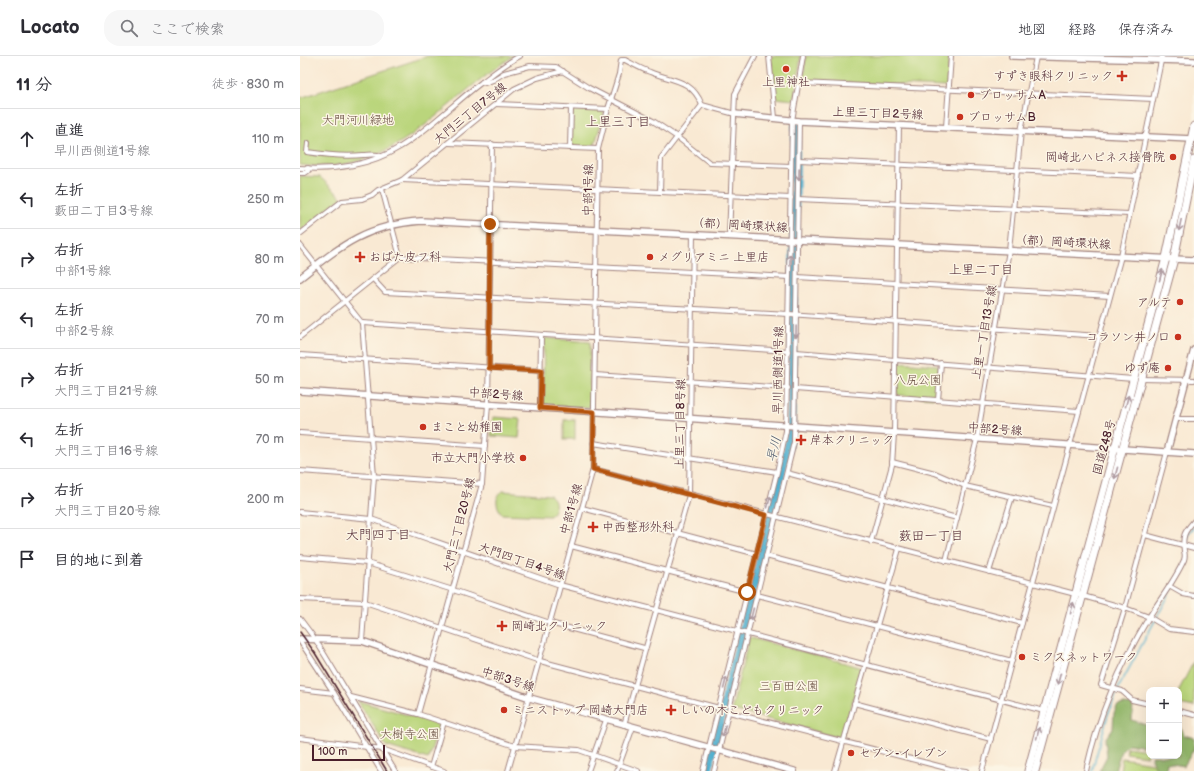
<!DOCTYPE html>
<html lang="ja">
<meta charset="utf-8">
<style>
:root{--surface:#fff;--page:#f7f7f7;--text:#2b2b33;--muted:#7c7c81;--line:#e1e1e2}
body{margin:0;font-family:"Balsamiq Sans","Klee One",sans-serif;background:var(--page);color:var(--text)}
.controls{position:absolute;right:12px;bottom:12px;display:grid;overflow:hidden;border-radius:8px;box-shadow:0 4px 16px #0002}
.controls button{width:36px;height:36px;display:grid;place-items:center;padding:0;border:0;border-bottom:1px solid var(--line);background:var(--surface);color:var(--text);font:20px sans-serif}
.scale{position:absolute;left:12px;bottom:10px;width:73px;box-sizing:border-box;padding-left:4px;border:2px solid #4a1f2b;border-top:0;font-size:11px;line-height:14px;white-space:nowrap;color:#4a1f2b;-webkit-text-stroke:3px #fcf5e5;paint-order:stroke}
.stop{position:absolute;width:12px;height:12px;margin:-9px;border:3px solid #b45309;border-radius:50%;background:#fff}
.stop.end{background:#b45309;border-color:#fff;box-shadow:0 1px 4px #0008}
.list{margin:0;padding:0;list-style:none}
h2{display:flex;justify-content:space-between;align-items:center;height:52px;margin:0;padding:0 16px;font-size:17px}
h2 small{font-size:13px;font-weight:400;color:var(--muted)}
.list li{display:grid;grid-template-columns:26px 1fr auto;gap:12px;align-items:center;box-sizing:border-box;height:60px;padding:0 16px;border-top:1px solid var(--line)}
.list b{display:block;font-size:15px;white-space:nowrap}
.list p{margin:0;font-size:13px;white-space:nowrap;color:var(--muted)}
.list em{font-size:13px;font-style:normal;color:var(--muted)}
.icon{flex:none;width:22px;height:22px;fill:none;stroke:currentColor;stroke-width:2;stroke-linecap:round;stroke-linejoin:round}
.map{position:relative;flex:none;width:894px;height:715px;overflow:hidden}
header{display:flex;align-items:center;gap:24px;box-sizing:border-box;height:56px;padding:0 20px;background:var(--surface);border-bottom:1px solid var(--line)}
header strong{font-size:19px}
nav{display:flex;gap:22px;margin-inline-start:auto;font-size:14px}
.search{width:280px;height:36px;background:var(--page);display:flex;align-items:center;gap:10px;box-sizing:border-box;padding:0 14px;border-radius:16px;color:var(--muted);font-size:15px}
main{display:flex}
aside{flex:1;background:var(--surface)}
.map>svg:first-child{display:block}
.green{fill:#bad57b;stroke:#827a53}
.forest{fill:#93b66b;stroke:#6e6a4b}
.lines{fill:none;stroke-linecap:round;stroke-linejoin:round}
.stream{stroke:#52b1d0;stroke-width:1.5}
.river{stroke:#52b1d0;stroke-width:9}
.street-casing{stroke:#a2847f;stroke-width:6}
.secondary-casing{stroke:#a2847f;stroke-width:8}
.highway-casing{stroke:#a2847f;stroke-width:9}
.street{stroke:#fff;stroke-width:4}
.secondary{stroke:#fff;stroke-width:5.5}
.highway{stroke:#fff;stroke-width:7}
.rail{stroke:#4a1f2b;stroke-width:1.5}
.oneway{stroke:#ae9aa0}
.route{stroke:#b45309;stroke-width:5}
.poi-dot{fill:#c8321e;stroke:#fcf5e5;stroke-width:1.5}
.labels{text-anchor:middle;stroke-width:3;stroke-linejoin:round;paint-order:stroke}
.poi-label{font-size:12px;fill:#4a1f2b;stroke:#fcf5e5;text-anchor:start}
.street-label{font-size:12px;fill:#4a1f2b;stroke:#fcf5e5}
.park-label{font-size:12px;fill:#664c3f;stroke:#fcf5e5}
.neighbourhood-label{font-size:13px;fill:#4a1f2b;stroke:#fcf5e5}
.water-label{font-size:13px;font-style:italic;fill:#4d596d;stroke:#fcf5e5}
</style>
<header>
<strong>Locato</strong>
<div class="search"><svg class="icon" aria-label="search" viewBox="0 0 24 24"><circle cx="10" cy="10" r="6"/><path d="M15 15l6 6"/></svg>ここで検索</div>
<nav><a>地図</a><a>経路</a><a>保存済み</a></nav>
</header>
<main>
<aside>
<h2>11 分<small>徒歩 · 830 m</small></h2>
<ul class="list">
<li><svg class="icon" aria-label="ahead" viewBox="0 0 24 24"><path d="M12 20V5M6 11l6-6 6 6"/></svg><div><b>直進</b><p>早川西側道1号線</p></div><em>110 m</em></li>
<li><svg class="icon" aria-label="left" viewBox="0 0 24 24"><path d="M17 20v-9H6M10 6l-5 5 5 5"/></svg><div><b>左折</b><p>藪田二丁目3号線</p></div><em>250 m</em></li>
<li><svg class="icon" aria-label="right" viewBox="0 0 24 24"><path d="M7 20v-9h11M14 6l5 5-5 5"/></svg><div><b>右折</b><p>中部1号線</p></div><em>80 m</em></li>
<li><svg class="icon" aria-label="left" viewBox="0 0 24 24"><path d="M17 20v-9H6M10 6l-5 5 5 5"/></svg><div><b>左折</b><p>中部2号線</p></div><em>70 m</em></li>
<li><svg class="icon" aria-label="right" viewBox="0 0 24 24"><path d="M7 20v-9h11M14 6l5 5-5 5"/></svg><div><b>右折</b><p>大門三丁目21号線</p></div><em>50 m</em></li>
<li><svg class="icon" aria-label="left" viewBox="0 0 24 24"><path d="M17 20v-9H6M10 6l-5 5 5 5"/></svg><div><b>左折</b><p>大門三丁目16号線</p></div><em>70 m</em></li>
<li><svg class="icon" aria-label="right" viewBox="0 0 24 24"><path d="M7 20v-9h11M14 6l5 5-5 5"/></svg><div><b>右折</b><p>大門三丁目20号線</p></div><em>200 m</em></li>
<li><svg class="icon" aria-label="arrive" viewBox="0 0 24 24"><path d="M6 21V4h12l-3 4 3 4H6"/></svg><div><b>目的地に到着</b></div></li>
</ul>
</aside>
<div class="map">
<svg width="894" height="715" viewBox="0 0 894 715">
<rect width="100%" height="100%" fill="#fcf5e5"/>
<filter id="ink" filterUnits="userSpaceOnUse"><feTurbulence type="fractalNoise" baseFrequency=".025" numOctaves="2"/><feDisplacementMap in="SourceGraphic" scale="8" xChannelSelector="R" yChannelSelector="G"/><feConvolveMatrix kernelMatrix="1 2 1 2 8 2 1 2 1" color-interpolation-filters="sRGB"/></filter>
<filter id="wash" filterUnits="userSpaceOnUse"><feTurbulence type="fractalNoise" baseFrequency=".012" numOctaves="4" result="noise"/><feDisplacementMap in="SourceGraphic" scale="16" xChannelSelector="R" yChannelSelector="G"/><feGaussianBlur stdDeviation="0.9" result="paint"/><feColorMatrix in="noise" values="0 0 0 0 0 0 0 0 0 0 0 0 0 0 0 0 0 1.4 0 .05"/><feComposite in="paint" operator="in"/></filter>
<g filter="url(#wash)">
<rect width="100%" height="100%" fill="#f9e9d3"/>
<g class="green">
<path d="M128,0H214C139,45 100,120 0,109V42Z"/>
<path d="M471,0H501L494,44L475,42Z"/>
<path d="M506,0H649L647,30L645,31L504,25L503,23Z"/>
<path d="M274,54L303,55L304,57L294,91L272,90L271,88L272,56Z"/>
<path d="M0,120L20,121L43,143L39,144L0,175Z"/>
<path d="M866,216H867L833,343L826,362L852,260L860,239Z"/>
<path d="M246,282L290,286V350L287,352L244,349L243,348L244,283Z"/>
<path d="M598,306L637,309L639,311L637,340L635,342L598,339L597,338Z"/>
<path d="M193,361L221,363L219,382L191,380Z"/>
<rect x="264" y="364" width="11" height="19"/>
<path d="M203,435L250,439C258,445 256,453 250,460L202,458C196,450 194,441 203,435Z"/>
<path d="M449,582H451L560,611L562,613L542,681L541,682L433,654L432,652Z"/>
<path d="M894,605V651L879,648V634Z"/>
<path d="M58,645L140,668L128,703L86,690Z"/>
<path d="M827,691L848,694L847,700L826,697Z"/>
<path d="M822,702L864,709L863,715H820Z"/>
</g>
<g class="forest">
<path d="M824,648L833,649L832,664L849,670V693L847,691L828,688L821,695L815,715H799L807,700L805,683L813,672L814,657L817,650Z"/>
<path d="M879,669L884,679L894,682V693L884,710L867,707L866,713L863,715H858L851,703L852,700H879Z"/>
</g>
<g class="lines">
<g class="stream">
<path d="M887,488V479L894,471"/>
<path d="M792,715L808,658L820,629L888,504L887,492"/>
</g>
<path class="river" d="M408,715L488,391L491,376L496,69"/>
</g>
</g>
<g filter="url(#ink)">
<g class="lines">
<defs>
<g id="street">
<path d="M469,0L475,62"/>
<path d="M182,26L185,27L193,24L204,17L230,10L256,11L289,32L353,65L377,81L410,107L491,110"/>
<path d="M500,27L853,43"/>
<path d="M196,48L308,53"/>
<path d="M402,49L435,58"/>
<path d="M646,71L651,0"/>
<path d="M8,87L7,96C26,99 43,101 63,99C69,99 75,97 81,100"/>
<path d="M149,87L298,93"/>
<path d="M270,92L271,52"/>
<path d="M499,104L838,120"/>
<path d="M0,112C34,115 71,109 100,91C130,73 154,47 182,26C194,17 206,7 220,0"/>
<path d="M0,117H5L8,115V112"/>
<path d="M102,124L491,142"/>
<path d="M82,133L100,201"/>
<path d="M360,136L361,102L402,49"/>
<path d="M498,143L829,158"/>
<path d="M0,178L42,145L62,143L72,139L78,134L102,124L214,33L237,22L263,15"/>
<path d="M429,180L435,38L455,0"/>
<path d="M0,189L62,267L74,420L62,585"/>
<path d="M100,201L489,221"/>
<path d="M497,221L810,240"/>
<path d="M73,223L85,236L489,258L799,280"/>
<path d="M62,267L488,295"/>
<path d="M0,281L100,201"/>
<path d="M496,296L833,323"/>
<path d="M0,299L241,315"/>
<path d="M295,319L488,332"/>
<path d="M841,323L894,324"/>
<path d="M495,333L779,355"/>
<path d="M638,344L641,307"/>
<path d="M240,352L241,279"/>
<path d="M876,363H894"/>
<path d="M0,377L185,390"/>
<path d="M293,387L477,416"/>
<path d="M592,406L635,417L665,430L753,450"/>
<path d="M293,413L783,540L825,552L849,561L869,573L894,576"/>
<path d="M0,415L182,428"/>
<path d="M487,417L657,462"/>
<path d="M282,452L457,498"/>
<path d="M0,456L71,463L260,529L744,655"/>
<path d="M845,479L894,492"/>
<path d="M571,486L592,409L594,377L599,69"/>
<path d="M271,490L447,536"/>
<path d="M466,500L722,567"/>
<path d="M0,501L67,507L153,534L250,567L344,592"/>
<path d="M646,505L677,383L709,194L721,75L736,1"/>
<path d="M689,516L712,441"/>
<path d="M869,530L883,538L894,540"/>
<path d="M457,539L712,605"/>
<path d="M0,543L65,546L240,605L419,652"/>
<path d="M0,563L15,583L95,715"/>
<path d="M0,585L34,637L81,715"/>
<path d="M0,633L34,637"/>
<path d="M51,641L118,658L215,690L279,694L338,715"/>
<path d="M554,647L691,683"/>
<path d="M849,648L832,644L822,635L801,629L825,552L867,396"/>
<path d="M879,655L894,659"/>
<path d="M429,656L650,713L666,715"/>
<path d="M118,658L182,428L188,348L192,88"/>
<path d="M324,669L389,439L393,178"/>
<path d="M0,682L82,693L144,715"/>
<path d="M131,711L144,666"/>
<path d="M208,715L293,413L298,93L308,53L319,18L321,4H325C333,8 341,13 350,16C372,25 392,23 402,49"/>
<path d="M288,715L306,664"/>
<path d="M317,715L333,671"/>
<path d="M403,715L477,416L486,375L492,65L503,0"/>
<path d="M414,715L494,386L499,65"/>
<path d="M535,715L599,493"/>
<path d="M682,715L821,200L862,0"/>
<path d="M786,715C798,660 820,609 849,561C861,542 875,524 884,504C885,501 885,498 884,495C882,480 884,476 894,465"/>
</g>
<g id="secondary">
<path d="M712,0L894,5"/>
<path d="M435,58L499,65L892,83"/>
<path d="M0,222C42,189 66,169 121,165L894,204"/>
<path d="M0,335L894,398"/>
<path d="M867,396L894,294"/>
<path d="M0,583L62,585L230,642L494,715"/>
</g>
<g id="highway">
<path d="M728,715L866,202L894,70"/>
<path d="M735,715L874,203L894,104"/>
</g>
</defs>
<use href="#street" class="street-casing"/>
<use href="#secondary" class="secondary-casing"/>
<use href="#highway" class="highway-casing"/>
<use href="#street" class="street"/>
<use href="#secondary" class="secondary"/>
<use href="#highway" class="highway"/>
<path class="rail" d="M0,576L15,597L87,715"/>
</g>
<defs><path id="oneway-shaft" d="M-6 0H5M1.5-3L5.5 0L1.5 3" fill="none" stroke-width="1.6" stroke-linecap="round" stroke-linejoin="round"/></defs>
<g class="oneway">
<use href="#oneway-shaft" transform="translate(499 118) rotate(91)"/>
<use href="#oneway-shaft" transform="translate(880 169) rotate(102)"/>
<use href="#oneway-shaft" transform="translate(490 204) rotate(-89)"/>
<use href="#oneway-shaft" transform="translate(861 219) rotate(-75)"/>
<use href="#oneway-shaft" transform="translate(496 276) rotate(91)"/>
<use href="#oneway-shaft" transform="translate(827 345) rotate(-75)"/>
<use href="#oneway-shaft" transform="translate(816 417) rotate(105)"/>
<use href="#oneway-shaft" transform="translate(469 446) rotate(-76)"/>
<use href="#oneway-shaft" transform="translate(772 552) rotate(-75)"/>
<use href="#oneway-shaft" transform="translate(452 558) rotate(104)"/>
<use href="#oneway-shaft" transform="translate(759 623) rotate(105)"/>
<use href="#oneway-shaft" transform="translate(425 627) rotate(-76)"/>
<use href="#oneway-shaft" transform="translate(424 675) rotate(103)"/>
<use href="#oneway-shaft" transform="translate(738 677) rotate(-76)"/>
</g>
</g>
<g class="lines" filter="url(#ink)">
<path class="route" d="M190,168L189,312L241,315L240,352L294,356L293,413L466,459L447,536"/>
</g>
<g class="poi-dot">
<circle cx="486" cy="13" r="4"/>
<path d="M820 14h4v4h4v4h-4v4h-4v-4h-4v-4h4z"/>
<circle cx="671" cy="39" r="4"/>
<circle cx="660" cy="61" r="4"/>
<circle cx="873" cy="101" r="4"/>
<path d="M58 195h4v4h4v4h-4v4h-4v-4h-4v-4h4z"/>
<circle cx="350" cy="201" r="4"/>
<circle cx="880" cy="246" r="4"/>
<circle cx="878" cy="281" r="4"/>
<circle cx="868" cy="312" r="4"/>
<circle cx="123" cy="371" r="4"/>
<path d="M499 378h4v4h4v4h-4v4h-4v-4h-4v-4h4z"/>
<circle cx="223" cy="402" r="4"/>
<path d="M291 465h4v4h4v4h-4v4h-4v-4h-4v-4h4z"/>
<path d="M200 564h4v4h4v4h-4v4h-4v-4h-4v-4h4z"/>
<circle cx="722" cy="601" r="4"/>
<circle cx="204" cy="654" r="4"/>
<path d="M369 648h4v4h4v4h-4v4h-4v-4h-4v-4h4z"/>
<circle cx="551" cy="697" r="4"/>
</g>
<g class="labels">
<g class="poi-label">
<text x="813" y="24" text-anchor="end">すずき眼科クリニック</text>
<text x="486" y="30" text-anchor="middle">上里神社</text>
<text x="679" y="43">ブロッサムA</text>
<text x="668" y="65">ブロッサムB</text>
<text x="865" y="105" text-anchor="end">岡崎北ハピネス接骨院</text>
<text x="69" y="205">おばた皮フ科</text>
<text x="358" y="205">メグリアミニ 上里店</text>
<text x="872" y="250" text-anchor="end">アルテ</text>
<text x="870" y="285" text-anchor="end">コラソン井ノ口</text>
<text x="860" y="316" text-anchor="end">ゆず庵</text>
<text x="131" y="375">まこと幼稚園</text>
<text x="510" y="388">岸本クリニック</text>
<text x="215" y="406" text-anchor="end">市立大門小学校</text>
<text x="302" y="475">中西整形外科</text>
<text x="211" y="574">岡崎北クリニック</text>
<text x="730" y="605">ミクスネットワーク</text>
<text x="212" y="658">ミニストップ 岡崎大門店</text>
<text x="380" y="658">しいの木こどもクリニック</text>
<text x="559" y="701">セブン-イレブン</text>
</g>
<g class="street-label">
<text transform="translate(170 57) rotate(-39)" y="4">大門三丁目7号線</text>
<text transform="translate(578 57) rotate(2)" y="4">上里三丁目2号線</text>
<text transform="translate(288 134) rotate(-89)" y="4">中部1号線</text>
<text transform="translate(440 169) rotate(3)" y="4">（都）岡崎環状線</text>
<text transform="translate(763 186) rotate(3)" y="4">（都）岡崎環状線</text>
<text transform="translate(684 276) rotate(-80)" y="4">上里一丁目13号線</text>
<text transform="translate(478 314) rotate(-89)" y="4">早川西側道1号線</text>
<text transform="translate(196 338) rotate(4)" y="4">中部2号線</text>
<text transform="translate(380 368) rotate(-89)" y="4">上里三丁目8号線</text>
<text transform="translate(695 373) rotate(4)" y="4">中部2号線</text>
<text transform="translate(804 391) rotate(-75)" y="4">国道248号</text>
<text transform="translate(271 453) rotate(-74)" y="4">中部1号線</text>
<text transform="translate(159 469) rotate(-76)" y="4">大門三丁目20号線</text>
<text transform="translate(222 505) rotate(19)" y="4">大門四丁目4号線</text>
<text transform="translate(208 623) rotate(18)" y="4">中部3号線</text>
</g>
<g class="park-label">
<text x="58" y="68">大門河川緑地</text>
<text x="618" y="328">八尻公園</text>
<text x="489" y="634">三百田公園</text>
<text x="110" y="682">大樹寺公園</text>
</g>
<g class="neighbourhood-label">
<text x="318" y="70">上里三丁目</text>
<text x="681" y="218">上里二丁目</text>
<text x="78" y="483">大門四丁目</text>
<text x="631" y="484">薮田一丁目</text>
</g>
<g class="water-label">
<text transform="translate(473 393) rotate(-76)" y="5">早川</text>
</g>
</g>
</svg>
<div class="controls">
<button>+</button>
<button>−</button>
</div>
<div class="scale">100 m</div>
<div class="stop" style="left:447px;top:536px"></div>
<div class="stop end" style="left:190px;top:168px"></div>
</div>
</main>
